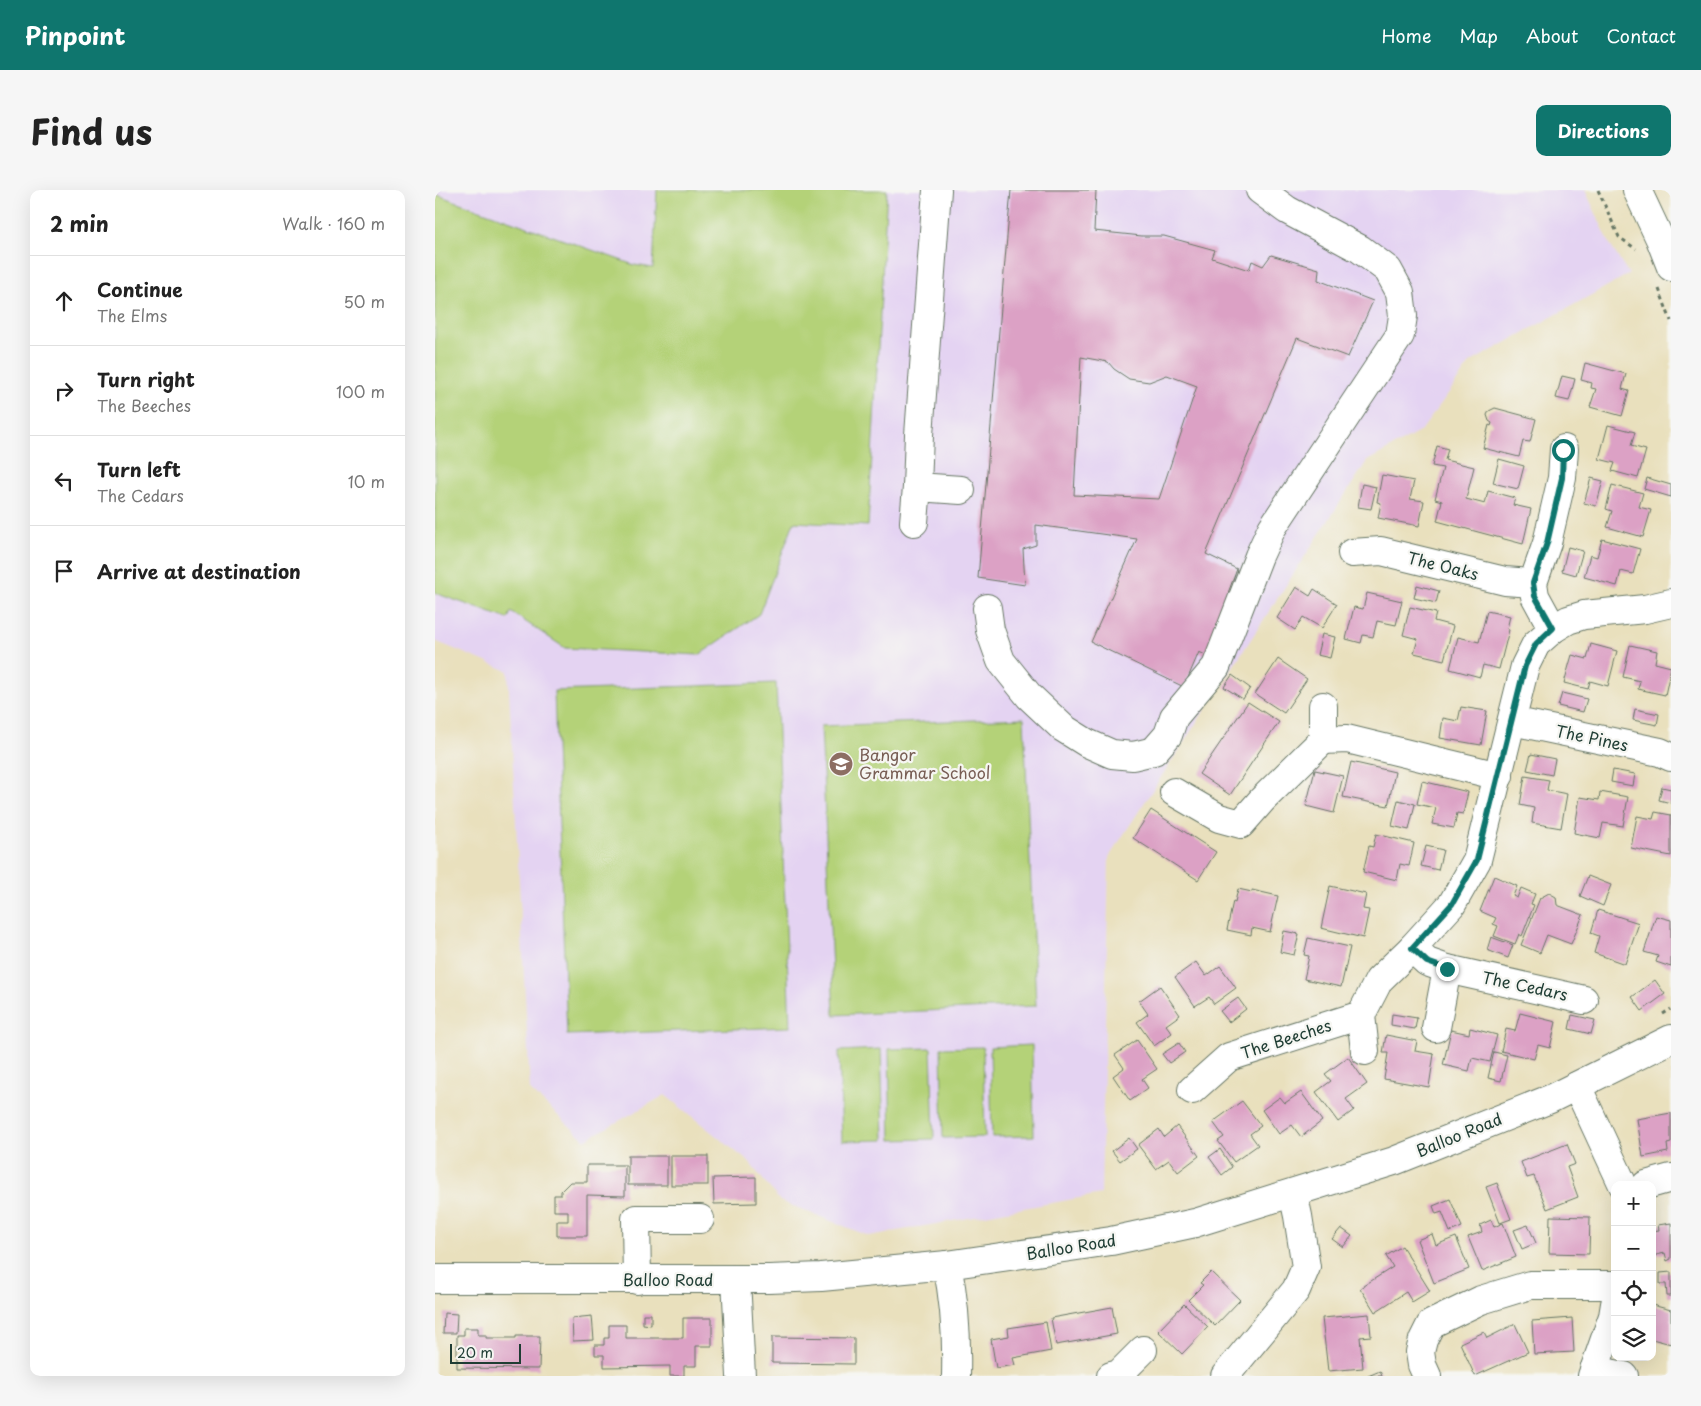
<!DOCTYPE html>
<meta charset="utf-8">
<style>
:root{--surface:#fff;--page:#f6f6f6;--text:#222;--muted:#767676;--line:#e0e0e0;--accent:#0f766e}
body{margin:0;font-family:"Playpen Sans",sans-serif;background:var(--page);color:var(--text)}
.controls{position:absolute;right:15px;bottom:15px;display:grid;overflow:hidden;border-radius:10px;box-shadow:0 5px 20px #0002}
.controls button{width:45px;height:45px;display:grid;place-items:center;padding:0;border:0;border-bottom:1px solid var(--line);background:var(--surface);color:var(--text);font:25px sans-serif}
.scale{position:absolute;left:15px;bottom:12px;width:71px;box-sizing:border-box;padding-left:5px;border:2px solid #1f3d34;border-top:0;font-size:14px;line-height:18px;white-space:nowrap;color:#1f3d34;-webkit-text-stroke:4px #f6f6f2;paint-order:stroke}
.stop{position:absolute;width:15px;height:15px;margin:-11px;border:4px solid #0f766e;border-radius:50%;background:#fff}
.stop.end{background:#0f766e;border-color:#fff;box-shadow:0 1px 5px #0008}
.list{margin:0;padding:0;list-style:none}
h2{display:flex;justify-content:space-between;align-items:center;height:65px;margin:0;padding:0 20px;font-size:21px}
h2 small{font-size:16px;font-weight:400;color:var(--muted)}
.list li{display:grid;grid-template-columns:32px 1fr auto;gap:15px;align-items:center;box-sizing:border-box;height:90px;padding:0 20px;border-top:1px solid var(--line)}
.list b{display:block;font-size:19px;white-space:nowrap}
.list p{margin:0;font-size:16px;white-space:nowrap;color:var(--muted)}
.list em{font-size:16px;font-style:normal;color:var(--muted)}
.icon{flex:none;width:28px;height:28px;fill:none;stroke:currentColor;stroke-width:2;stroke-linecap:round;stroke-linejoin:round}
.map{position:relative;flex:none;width:1236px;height:1186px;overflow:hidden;border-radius:10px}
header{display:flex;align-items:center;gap:30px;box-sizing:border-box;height:70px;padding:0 25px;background:var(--accent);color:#fff}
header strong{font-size:24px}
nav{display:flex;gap:28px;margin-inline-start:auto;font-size:18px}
.intro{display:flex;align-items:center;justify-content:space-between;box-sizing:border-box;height:120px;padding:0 30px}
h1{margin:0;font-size:35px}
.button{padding:12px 22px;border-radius:10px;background:var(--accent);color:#fff;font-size:18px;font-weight:700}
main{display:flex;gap:30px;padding:0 30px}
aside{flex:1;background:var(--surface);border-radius:10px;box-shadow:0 5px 20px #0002}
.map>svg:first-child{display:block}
.built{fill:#e4d3f2}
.green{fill:#b4d278;stroke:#6a8856}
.building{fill:#dca1c5;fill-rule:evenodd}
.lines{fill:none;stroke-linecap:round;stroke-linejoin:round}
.minor-casing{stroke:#667664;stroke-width:30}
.path{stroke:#667664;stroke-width:3;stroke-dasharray:4 4;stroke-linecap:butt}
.minor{stroke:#fff;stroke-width:28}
.route{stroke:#0f766e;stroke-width:6}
.labels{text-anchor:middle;stroke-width:4.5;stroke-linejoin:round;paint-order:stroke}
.street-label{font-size:16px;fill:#1f3d34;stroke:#f6f6f2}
.education-label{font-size:16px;fill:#785e54;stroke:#f6f6f2;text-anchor:start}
</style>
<header>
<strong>Pinpoint</strong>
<nav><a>Home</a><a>Map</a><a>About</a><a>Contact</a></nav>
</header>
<div class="intro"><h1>Find us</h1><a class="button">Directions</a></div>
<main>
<aside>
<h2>2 min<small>Walk · 160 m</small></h2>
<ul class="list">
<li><svg class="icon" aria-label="ahead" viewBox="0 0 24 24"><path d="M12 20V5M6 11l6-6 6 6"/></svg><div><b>Continue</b><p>The Elms</p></div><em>50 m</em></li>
<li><svg class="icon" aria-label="right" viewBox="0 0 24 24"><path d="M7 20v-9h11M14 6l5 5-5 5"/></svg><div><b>Turn right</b><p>The Beeches</p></div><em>100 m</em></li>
<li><svg class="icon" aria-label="left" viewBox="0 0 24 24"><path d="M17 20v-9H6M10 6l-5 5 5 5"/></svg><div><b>Turn left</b><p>The Cedars</p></div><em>10 m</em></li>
<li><svg class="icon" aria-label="arrive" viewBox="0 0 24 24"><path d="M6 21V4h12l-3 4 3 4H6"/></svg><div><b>Arrive at destination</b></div></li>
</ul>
</aside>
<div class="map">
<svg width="1236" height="1186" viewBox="0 0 1236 1186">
<rect width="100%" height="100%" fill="#f6f6f2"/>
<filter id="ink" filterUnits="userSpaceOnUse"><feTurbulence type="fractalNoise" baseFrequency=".02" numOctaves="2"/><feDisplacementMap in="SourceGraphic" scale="10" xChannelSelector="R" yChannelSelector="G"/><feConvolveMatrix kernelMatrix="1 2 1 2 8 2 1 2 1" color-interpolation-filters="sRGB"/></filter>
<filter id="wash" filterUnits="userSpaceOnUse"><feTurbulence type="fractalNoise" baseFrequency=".0096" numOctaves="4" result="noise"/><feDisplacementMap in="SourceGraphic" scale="20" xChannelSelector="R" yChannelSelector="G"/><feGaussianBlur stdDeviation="1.12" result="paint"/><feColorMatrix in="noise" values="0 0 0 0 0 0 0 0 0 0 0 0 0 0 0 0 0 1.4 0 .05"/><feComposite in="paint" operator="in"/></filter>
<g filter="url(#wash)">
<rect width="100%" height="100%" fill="#e9e0bd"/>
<path class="built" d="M0,0H1150L1177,58L1194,84L1036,172L986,241L932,271L674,667L666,1004L434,1046L345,1011L314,972L230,905L150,950L95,900L73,481L0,451Z"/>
<g class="green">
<path d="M222,0H452L433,336L359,332L324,424L264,465L130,458L76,422L73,429L0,403V4L199,75L218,78Z"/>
<path d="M341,493L355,837L132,845L119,501Z"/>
<path d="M589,528L601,816L399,825L386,536Z"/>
<path d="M597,855L599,946L557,947L555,857Z"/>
<path d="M548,857L550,947L508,948L506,858Z"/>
<path d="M496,858L499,949L456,950L454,859Z"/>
<path d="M446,859L449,950L407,951L404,861Z"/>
</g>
<g id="blocks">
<g class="building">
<path d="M576,0H661L659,41L707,46H729L780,60L777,68L814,80L817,71L828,76L836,65L884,79L883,90L938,111L913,167L862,148L771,364L802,379L793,403L801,408L775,467L764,462L749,497L656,452L702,349L601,335V355L588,359L590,395L543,388ZM646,167L673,172L679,179L694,189L714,192L732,185L762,196L724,309L639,305Z"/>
<path d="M1150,173L1191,184L1187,199L1194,201L1187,226L1155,217L1161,199L1156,198L1157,193L1146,190Z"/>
<path d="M1127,186L1140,189L1134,211L1121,208Z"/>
<path d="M1060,218L1101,229L1095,252L1088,251L1084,267L1048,258L1054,235L1056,236L1057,233L1054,231L1052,225L1054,221Z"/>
<path d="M1173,235L1200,242L1196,256L1211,260L1203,288L1177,281L1180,273L1164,269Z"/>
<path d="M1002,256L1013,259L1010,270L1039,277L1031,309L1050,314L1053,301L1080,308L1078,315L1096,319L1088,354L1002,331L1007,311L1000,309L1008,278L997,276Z"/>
<path d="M1064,269L1089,276L1083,299L1058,293Z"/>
<path d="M947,285L979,291L975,309L989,311L984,336L943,328L946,313L942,312Z"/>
<path d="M1156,288L1168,291L1161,316L1149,313Z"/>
<path d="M1212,288L1236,295V307L1209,299Z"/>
<path d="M927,294L941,297L936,319L923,317Z"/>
<path d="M1177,295L1208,303L1204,317L1216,320L1208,347L1172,337L1177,321L1171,319Z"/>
<path d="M1167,349L1205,359L1198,384L1186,381L1182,396L1149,387L1155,365L1162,367Z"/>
<path d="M1133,357L1148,361L1141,385L1127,381Z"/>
<path d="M982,395L1004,401L1001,413L979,408Z"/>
<path d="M861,397L875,406L879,399L902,414L887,438L868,427L860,440L842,428Z"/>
<path d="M932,403L967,411L961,435L942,431L938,447L928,445L926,453L911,449L919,417L928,419Z"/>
<path d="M975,417L1001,423L999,431L1018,436L1009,470L979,463L983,449L968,445Z"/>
<path d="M1052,421L1075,426L1072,439L1074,440L1064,479L1048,475L1045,487L1015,479L1023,447L1044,452Z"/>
<path d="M887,444L900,447L895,468L882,465Z"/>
<path d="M1156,454L1182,461L1173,496L1155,491L1153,499L1129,493L1137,465L1152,469Z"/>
<path d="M1195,455L1222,461L1220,473L1236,477L1230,505L1203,499L1205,491L1188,487Z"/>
<path d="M843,469L872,489L849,523L820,504Z"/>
<path d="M797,485L815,498L808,509L789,497Z"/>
<path d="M1127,503L1152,509L1148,522L1123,516Z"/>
<path d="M813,512L844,532L795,605L764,584Z"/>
<path d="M1026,517L1052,521L1046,555L1005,548L1008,528L1023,531Z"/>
<path d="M1200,519L1224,524L1222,535L1198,530Z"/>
<path d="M1096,564L1120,569L1117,585L1092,580Z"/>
<path d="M916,572L960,582L953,616L908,607Z"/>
<path d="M880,580L908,586L899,623L871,616Z"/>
<path d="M1178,580L1200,584L1198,596L1176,592Z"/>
<path d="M1090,586L1114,590L1112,600L1132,604L1126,638L1097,633L1099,618L1085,615Z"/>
<path d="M987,591L1033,602L1028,624L1022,623L1019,638L997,634L1001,618L982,614Z"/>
<path d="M1227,597L1236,599V613L1224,610Z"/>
<path d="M1165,602L1193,607L1188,636L1168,633L1165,648L1139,643L1145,607L1164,610Z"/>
<path d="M963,610L980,614L974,640L957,636Z"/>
<path d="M716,620L781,662L763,690L698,648Z"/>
<path d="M1220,622L1236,625V666L1196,658L1202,626L1218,629Z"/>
<path d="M941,644L979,653L974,676L965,674L962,690L928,682L934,656L938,657Z"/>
<path d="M991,656L1008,660L1003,680L986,676Z"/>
<path d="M1059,686L1082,696L1078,706L1082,708L1086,698L1100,704L1096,714L1099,715L1087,746L1084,744L1080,754L1059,746L1063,736L1058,734L1061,728L1045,721Z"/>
<path d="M1153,686L1176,695L1168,716L1145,706Z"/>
<path d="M895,696L931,704L928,719L934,720L928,748L886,738Z"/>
<path d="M803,699L817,702V700L843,706L835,742L817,738L816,745L792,740L798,711L800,712Z"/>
<path d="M1114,703L1121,707L1122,715L1148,725L1136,754L1112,745L1105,763L1086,755L1105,708Z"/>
<path d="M1163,720L1204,733L1190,774L1159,763L1164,746L1156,743Z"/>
<path d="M1221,726L1236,730V777L1221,772L1223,766L1209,762Z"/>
<path d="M849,741L864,744L859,765L845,762Z"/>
<path d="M1056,747L1078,755L1073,768L1052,760Z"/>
<path d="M873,748L915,757L906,797L869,789L874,766L869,765Z"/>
<path d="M761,772L771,786L785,776L801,798L779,814L774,807L760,816L740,787Z"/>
<path d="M1220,790L1230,804L1207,821L1197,807Z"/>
<path d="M725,796L745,825L731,835L737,843L719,856L702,832L713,824L704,811Z"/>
<path d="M803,808L811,819L794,832L785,821Z"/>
<path d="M1085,823L1121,832L1115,858L1103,855L1099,869L1066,861L1071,839L1080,841Z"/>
<path d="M957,824L982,828L980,839L956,835Z"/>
<path d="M1137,825L1160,830L1156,844L1134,839Z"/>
<path d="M1035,838L1062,845L1055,872L1037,868L1034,881L1008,875L1016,840L1034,844Z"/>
<path d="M951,845L982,851L980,861L999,864L994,897L949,889L953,863H948Z"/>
<path d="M702,850L722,879L707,889L713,898L695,911L678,886L689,878L680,865Z"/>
<path d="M744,853L750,862L734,873L727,864Z"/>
<path d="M1059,862L1072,865L1066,891L1053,888Z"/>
<path d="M913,867L932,894L911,909L919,920L903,932L881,902L896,891L890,884Z"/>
<path d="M866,902L887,931L866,947L857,935L844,944L827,920L845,907L850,913Z"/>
<path d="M807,911L826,936L815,944L823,955L799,972L783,951L789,947L778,932Z"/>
<path d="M1236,923V953L1232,954L1233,962L1208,967L1202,929Z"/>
<path d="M742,936L764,966L743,982L734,970L721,979L703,955L724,939L729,947Z"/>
<path d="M694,948L702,959L685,971L677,961Z"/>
<path d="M1132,954L1140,974L1132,977L1143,1007L1112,1019L1099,986L1092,988L1086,972Z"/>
<path d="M785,959L797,977L787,985L774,967Z"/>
<rect x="193" y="966" width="39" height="29"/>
<rect x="236" y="966" width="37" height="29"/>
<path d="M152,975H190V1006L152,1005V1046H122V1031H133V1021H119V1005H126V1001L135,992H152Z"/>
<path d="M321,987V1013L279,1014L278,988Z"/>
<path d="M1062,993L1076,1029L1065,1033L1051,997Z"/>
<path d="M1015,1009L1027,1037L1015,1042L1007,1022L1001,1024L998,1016Z"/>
<path d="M1115,1026L1155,1027L1154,1064L1114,1063Z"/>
<path d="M1056,1030L1059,1037L1068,1033L1081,1067L1047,1081L1033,1047L1047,1042L1045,1035Z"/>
<path d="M1236,1033V1069L1232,1071L1230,1063L1217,1066V1041L1224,1040L1223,1035Z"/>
<path d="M1093,1035L1101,1053L1087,1059L1079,1040Z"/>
<path d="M906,1038L917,1046L908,1057L897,1049Z"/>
<path d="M997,1044L1001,1055L1021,1047L1034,1079L999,1093L982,1050Z"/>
<path d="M967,1056L995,1101L977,1112L971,1102L940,1122L925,1098L958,1077L951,1066Z"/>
<path d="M776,1082L805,1110L780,1136L753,1110L768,1095L765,1093Z"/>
<path d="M1236,1082V1106H1232L1231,1094H1225V1083Z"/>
<path d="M749,1114L773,1137L747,1164L723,1141Z"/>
<path d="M1217,1115L1236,1120V1154L1217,1149Z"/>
<path d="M677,1117L682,1144L621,1155L616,1128Z"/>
<path d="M9,1123L22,1124L21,1143H8Z"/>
<path d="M208,1124H216V1135L208,1134Z"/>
<path d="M934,1124L936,1146L925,1147L928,1178L893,1181L887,1128Z"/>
<path d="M157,1126L159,1150L138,1151L137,1128Z"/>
<path d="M248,1128H277V1156H261V1176H249V1186H235V1176L169,1177V1165H160V1155H169V1148H174V1135H191V1148H248Z"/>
<path d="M1137,1128L1139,1162L1099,1164L1097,1131Z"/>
<path d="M611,1132L616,1161L578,1168L580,1175L561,1178L556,1149L574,1146L573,1138Z"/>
<path d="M1080,1134L1093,1162L1040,1186L1025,1153L1049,1142L1052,1148Z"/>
<path d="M29,1138H43V1145H51V1148H81V1146H105L104,1179L22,1178V1145H29Z"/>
<path d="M337,1147L419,1148V1174L337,1173Z"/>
<path d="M945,1181L947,1186H933Z"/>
</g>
</g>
</g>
<g filter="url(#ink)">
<use href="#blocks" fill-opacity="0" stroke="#667664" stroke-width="1"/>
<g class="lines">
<defs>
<g id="minor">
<path d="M1202,0L1225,49L1236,77"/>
<path d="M482,297L526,300"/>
<path d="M479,332L482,297L484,245L502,0"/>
<path d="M917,363L946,361L1070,391L1098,393"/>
<path d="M552,418L555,440L566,471L594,506L628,538L652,553L677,564L698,566L719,561L733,545L739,527L781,477L824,366L837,338L965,145L968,126L965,102L953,80L925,59L852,20L825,0"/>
<path d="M1118,439L1100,406L1098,393L1112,353L1127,288L1129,259"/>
<path d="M1077,531L1225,562L1236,567"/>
<path d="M888,550L912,549L1064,586"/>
<path d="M739,602L784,628L806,634L827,610L888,550V516"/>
<path d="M977,758L992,772L1012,779L1149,810"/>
<path d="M926,825L930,861"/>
<path d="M1001,838L1012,779"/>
<path d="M1142,896L1188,995"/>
<path d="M757,900L794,867L926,825L944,790L977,758L1017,714L1042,670L1090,476L1101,454L1118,439L1133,430L1149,425L1210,419L1236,413"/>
<path d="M1211,995L1236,988"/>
<path d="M512,1075C520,1112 522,1148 521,1186"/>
<path d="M0,1089H334L386,1087L512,1075L676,1051L760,1033L959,971L1115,909L1236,849"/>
<path d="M301,1089L306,1186"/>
<path d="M202,1090L201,1029H265"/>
<path d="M1159,1180L1189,1186"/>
<path d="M676,1186L684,1184L708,1160"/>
<path d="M790,1186L861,1100L871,1077L863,1026L858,1003"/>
<path d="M992,1186L987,1175L985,1162L988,1150L996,1134L1046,1110L1095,1095H1180"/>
<path d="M1157,1186L1178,1126L1180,1114"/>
</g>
</defs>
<use href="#minor" class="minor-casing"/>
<g class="path">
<path d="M1163,0L1184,47L1201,59"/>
<path d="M1224,99L1236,131"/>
<path d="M1228,824L1236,819"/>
</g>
<use href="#minor" class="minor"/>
</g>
</g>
<g class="lines" filter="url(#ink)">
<path class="route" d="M1012,779L992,772L977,758L1017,714L1042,670L1090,476L1101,454L1118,438L1100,406L1098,393L1112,353L1127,288L1128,260"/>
</g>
<defs>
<symbol id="school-disc" viewBox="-11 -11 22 22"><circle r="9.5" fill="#8d6e63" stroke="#f6f6f2"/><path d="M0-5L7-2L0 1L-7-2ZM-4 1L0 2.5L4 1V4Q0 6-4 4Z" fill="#fff"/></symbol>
</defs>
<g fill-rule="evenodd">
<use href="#school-disc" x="392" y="560" width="28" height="28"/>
</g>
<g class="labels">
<g class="street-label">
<text transform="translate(1008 376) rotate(14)" y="6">The Oaks</text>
<text transform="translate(1157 548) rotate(12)" y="6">The Pines</text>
<text transform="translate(1090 796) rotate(12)" y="6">The Cedars</text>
<text transform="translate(851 849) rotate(-18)" y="6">The Beeches</text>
<text transform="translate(1024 945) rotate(-22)" y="6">Balloo Road</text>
<text transform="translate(636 1057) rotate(-9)" y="6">Balloo Road</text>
<text x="233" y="1096">Balloo Road</text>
</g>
<g class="education-label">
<text x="424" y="571">Bangor<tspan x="424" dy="18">Grammar School</tspan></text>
</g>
</g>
</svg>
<div class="controls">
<button>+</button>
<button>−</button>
<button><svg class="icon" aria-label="locate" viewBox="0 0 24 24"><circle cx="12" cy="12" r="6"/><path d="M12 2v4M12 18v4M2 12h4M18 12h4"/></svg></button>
<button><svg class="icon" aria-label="layers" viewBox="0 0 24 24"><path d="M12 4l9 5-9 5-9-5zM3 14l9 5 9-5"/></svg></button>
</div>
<div class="scale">20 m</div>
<div class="stop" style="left:1128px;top:260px"></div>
<div class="stop end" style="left:1012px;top:779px"></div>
</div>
</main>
